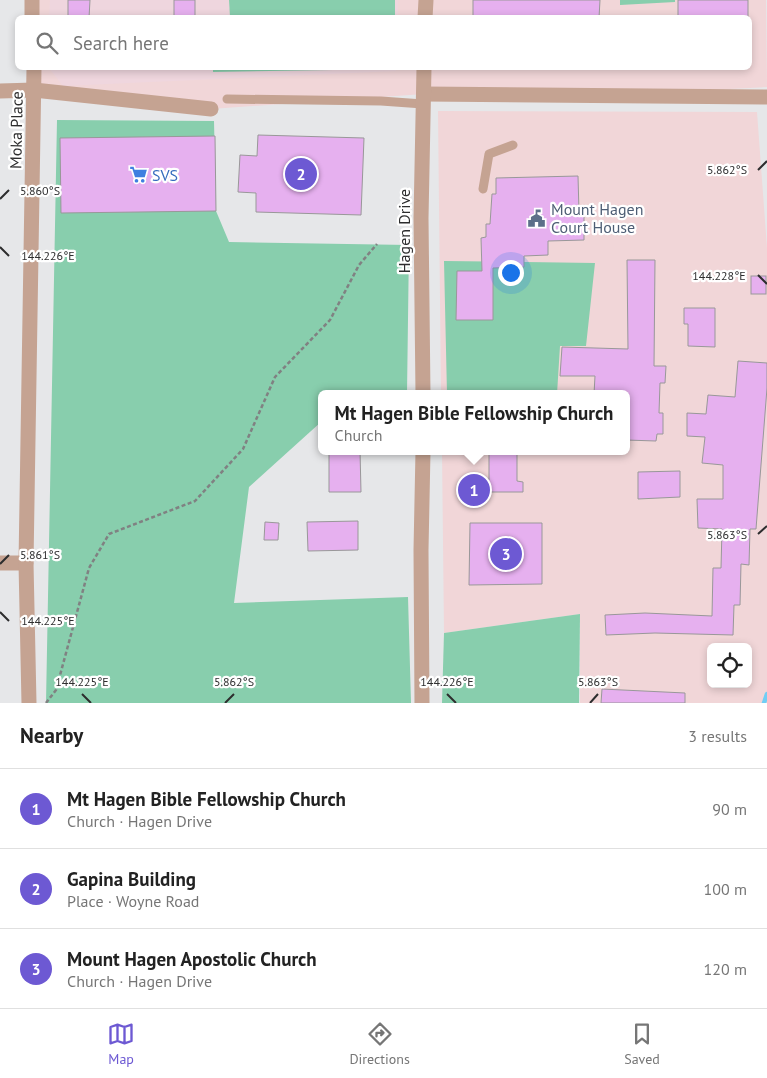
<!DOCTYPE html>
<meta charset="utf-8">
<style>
:root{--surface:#fff;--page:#f6f6f6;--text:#222;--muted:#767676;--line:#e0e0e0;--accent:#6d59d3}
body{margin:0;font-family:"PT Sans",sans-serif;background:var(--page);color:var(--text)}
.controls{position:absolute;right:15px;bottom:15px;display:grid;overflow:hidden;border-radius:8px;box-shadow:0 2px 8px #0003}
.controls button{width:45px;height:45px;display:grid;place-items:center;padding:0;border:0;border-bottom:1px solid var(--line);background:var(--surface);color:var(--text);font:25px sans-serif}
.you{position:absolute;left:510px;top:272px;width:18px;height:18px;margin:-12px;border:4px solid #fff;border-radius:50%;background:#1a73e8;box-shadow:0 0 0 8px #1a73e833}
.badge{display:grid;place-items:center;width:32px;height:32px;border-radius:50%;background:var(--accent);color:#fff;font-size:16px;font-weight:700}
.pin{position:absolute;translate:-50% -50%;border:2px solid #fff;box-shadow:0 1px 5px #0006}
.popup{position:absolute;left:318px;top:390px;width:312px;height:65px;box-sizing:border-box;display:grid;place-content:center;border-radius:8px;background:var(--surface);filter:drop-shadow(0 1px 4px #0005);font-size:16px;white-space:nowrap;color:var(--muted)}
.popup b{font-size:19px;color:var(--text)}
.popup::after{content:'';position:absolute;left:50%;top:100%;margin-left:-10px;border:10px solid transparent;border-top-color:var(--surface)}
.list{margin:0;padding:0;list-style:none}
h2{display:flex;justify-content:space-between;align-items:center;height:65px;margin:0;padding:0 20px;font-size:21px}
h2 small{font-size:16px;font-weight:400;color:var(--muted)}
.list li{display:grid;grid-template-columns:32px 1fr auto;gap:15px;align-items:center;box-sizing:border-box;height:80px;padding:0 20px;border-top:1px solid var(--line)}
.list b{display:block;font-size:19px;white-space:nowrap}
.list p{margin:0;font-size:16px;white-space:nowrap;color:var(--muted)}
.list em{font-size:16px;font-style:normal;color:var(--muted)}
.icon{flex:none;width:28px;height:28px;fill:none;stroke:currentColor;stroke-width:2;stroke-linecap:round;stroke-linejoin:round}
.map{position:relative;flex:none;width:767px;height:703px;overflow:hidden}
.search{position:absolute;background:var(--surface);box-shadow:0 2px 8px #0003;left:15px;right:15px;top:15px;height:55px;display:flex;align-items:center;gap:12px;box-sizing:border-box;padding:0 18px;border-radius:8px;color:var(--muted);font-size:19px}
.sheet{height:305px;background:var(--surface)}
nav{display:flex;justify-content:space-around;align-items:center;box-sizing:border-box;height:70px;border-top:1px solid var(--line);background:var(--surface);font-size:14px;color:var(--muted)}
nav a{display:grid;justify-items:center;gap:2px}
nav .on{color:var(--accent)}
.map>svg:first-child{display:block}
.commercial{fill:#f1d6d8;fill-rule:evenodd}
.education{fill:#efd6de}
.green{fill:#88cead}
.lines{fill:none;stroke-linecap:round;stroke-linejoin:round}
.stream{stroke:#70cef5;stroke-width:4.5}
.building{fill:#e6b0ef;stroke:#999899}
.path{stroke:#808182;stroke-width:2.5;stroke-dasharray:4 2.5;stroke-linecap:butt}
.service{stroke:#c5a392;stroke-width:9}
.minor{stroke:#c5a392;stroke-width:15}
.tertiary{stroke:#c5a392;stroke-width:15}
.ticks{fill:none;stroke:#2d2d2e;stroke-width:2}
.labels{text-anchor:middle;stroke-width:4.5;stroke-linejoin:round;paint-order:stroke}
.street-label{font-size:16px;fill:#2d2d2e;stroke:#fff}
.shop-label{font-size:16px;fill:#366cbe;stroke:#fff;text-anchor:start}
.service-label{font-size:16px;fill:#4e5e75;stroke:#fff;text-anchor:start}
.ticks-label{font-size:12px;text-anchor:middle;fill:#2d2d2e;stroke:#fff;stroke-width:4.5;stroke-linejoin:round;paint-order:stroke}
</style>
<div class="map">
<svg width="767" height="703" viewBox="0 0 767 703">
<rect width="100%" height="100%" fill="#e6e7e9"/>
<g class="commercial">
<path d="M32,0H766L767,87L633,94H424L211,109L34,90V68H750V18H32Z"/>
<path d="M438,111L757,112L767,248V703H580V614L444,633L442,451H626V394H441ZM711,647H748V684H711Z"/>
</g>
<g class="education">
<path d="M50,0H398V17L49,18Z"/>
<path d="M49,68H396V71L63,86Z"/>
</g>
<g class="green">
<path d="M229,0H395V17H230Z"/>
<path d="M620,0H675V2L620,5Z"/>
<path d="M213,68H396V69L213,72Z"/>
<path d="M57,120L214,121L216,211L229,242L409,245L407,394H322L321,422L249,487L234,603L408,597L411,703H46Z"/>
<path d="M444,261L595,263L586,346H560L557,394H447Z"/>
<path d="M580,614L579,703H442L444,633Z"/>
</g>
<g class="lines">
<path class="stream" d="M764,703L767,694"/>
</g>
<g class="building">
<path d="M68,0H90L89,18H68Z"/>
<rect x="174" y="0" width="21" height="18"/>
<path d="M473,0H600L599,18H473Z"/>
<rect x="678" y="0" width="70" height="18"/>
<path d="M258,135L364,138L361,215L256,212V193L238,192L240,155L257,156Z"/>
<path d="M215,136L216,211L61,213L60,138Z"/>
<path d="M578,176L579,212H584V240L548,241V255L524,256V267L493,268V320H456L457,271H482L481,238L486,237V224H490L492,194H496V178Z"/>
<path d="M627,260H655L654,366H666L665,383H660L659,413H663V434H657L656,441L626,440V394H594L595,376H560L562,347L628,349Z"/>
<rect x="751" y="276" width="15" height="18"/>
<path d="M684,308H715V347L688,346V324H684Z"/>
<path d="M738,361L767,363V388L756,529H750L749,565L741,564L740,605H734L733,635L655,633L606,635L605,615L645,613L712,616L713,568H721L722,529L698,528L697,499H723V465L702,463L705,437L687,436V413L706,414L708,395L735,397Z"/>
<path d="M329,451H360L361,492H329Z"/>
<path d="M489,451H517V481L523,482V492H485V501L462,500L463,479L489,480Z"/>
<path d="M680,471V497L638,499V472Z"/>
<path d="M358,521V550L308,551L307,522Z"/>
<path d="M265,522L279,523L278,540H264Z"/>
<path d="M470,523H542V584L469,585Z"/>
<path d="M602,689L685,693V703H601Z"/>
</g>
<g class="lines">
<path class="path" d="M46,703L56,690L89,568L109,534L195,501L243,449L275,377L330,320L359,265L377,244"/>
<g class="service">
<path d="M227,99L381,101L423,104"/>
<path d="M483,189L489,154L513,145"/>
</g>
<g class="minor">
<path d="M425,18L426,0"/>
<path d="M0,91L34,90L211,109"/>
<path d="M424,94L767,97"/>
<path d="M423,394L421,218L424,68"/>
<path d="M0,563H26"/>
<path d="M422,703L421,550L423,451"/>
</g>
<g class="tertiary">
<path d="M32,0V18"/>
<path d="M29,703L26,563L34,68"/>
</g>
</g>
<path class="ticks" d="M758,170L767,161M0,199L9,190M0,247L9,256M758,275L767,284M758,534L767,526M0,564L9,555M0,612L9,621M82,694L91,703M447,694L456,703M225,703L234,694M590,703L598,694"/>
<defs>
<symbol id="supermarket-bare" viewBox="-9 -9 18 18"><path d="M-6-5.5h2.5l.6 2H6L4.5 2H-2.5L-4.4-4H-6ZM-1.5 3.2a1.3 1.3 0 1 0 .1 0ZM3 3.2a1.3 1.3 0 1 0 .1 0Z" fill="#3f7fe0" stroke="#fff" stroke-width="2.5" paint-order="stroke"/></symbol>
<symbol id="civic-bare" viewBox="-9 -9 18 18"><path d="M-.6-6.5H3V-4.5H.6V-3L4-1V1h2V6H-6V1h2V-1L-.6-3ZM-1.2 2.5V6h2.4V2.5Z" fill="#5c6f8a" stroke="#fff" stroke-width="2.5" paint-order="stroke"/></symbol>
</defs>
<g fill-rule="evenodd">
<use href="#supermarket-bare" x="126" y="162" width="25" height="25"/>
<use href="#civic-bare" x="524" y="206" width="25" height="25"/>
</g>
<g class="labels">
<g class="street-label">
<text transform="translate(16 130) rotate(-89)" y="6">Moka Place</text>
<text transform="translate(404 231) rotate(-90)" y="6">Hagen Drive</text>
</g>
<g class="shop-label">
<text x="152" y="181">SVS</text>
</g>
<g class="service-label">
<text x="551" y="215">Mount Hagen<tspan x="551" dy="18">Court House</tspan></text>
</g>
</g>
<g class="ticks-label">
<text x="727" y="174">5.862°S</text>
<text x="40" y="195">5.860°S</text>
<text x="48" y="260">144.226°E</text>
<text x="719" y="280">144.228°E</text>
<text x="727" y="539">5.863°S</text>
<text x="40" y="559">5.861°S</text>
<text x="48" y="625">144.225°E</text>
<text x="234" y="686">5.862°S</text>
<text x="598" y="686">5.863°S</text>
<text x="82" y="686">144.225°E</text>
<text x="447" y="686">144.226°E</text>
</g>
</svg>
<div class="controls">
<button><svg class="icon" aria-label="locate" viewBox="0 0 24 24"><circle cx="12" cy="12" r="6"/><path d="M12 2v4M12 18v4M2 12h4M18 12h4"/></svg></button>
</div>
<div class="you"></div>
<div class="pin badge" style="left:474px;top:490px">1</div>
<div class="popup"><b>Mt Hagen Bible Fellowship Church</b>Church</div>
<div class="pin badge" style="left:301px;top:174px">2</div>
<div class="pin badge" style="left:506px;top:554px">3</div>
<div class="search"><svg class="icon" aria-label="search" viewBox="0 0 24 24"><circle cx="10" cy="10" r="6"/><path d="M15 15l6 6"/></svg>Search here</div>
</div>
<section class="sheet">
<h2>Nearby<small>3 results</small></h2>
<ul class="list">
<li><span class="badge">1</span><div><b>Mt Hagen Bible Fellowship Church</b><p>Church · Hagen Drive</p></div><em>90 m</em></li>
<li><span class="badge">2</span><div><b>Gapina Building</b><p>Place · Woyne Road</p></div><em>100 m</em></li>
<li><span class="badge">3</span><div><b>Mount Hagen Apostolic Church</b><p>Church · Hagen Drive</p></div><em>120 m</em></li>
</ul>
</section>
<nav>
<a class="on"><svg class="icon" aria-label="map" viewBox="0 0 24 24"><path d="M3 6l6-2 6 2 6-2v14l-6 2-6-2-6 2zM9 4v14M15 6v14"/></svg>Map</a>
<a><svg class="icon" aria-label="directions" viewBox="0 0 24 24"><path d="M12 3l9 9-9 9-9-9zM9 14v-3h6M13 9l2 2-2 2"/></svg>Directions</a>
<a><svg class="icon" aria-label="saved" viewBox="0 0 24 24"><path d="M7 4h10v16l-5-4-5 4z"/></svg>Saved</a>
</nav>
